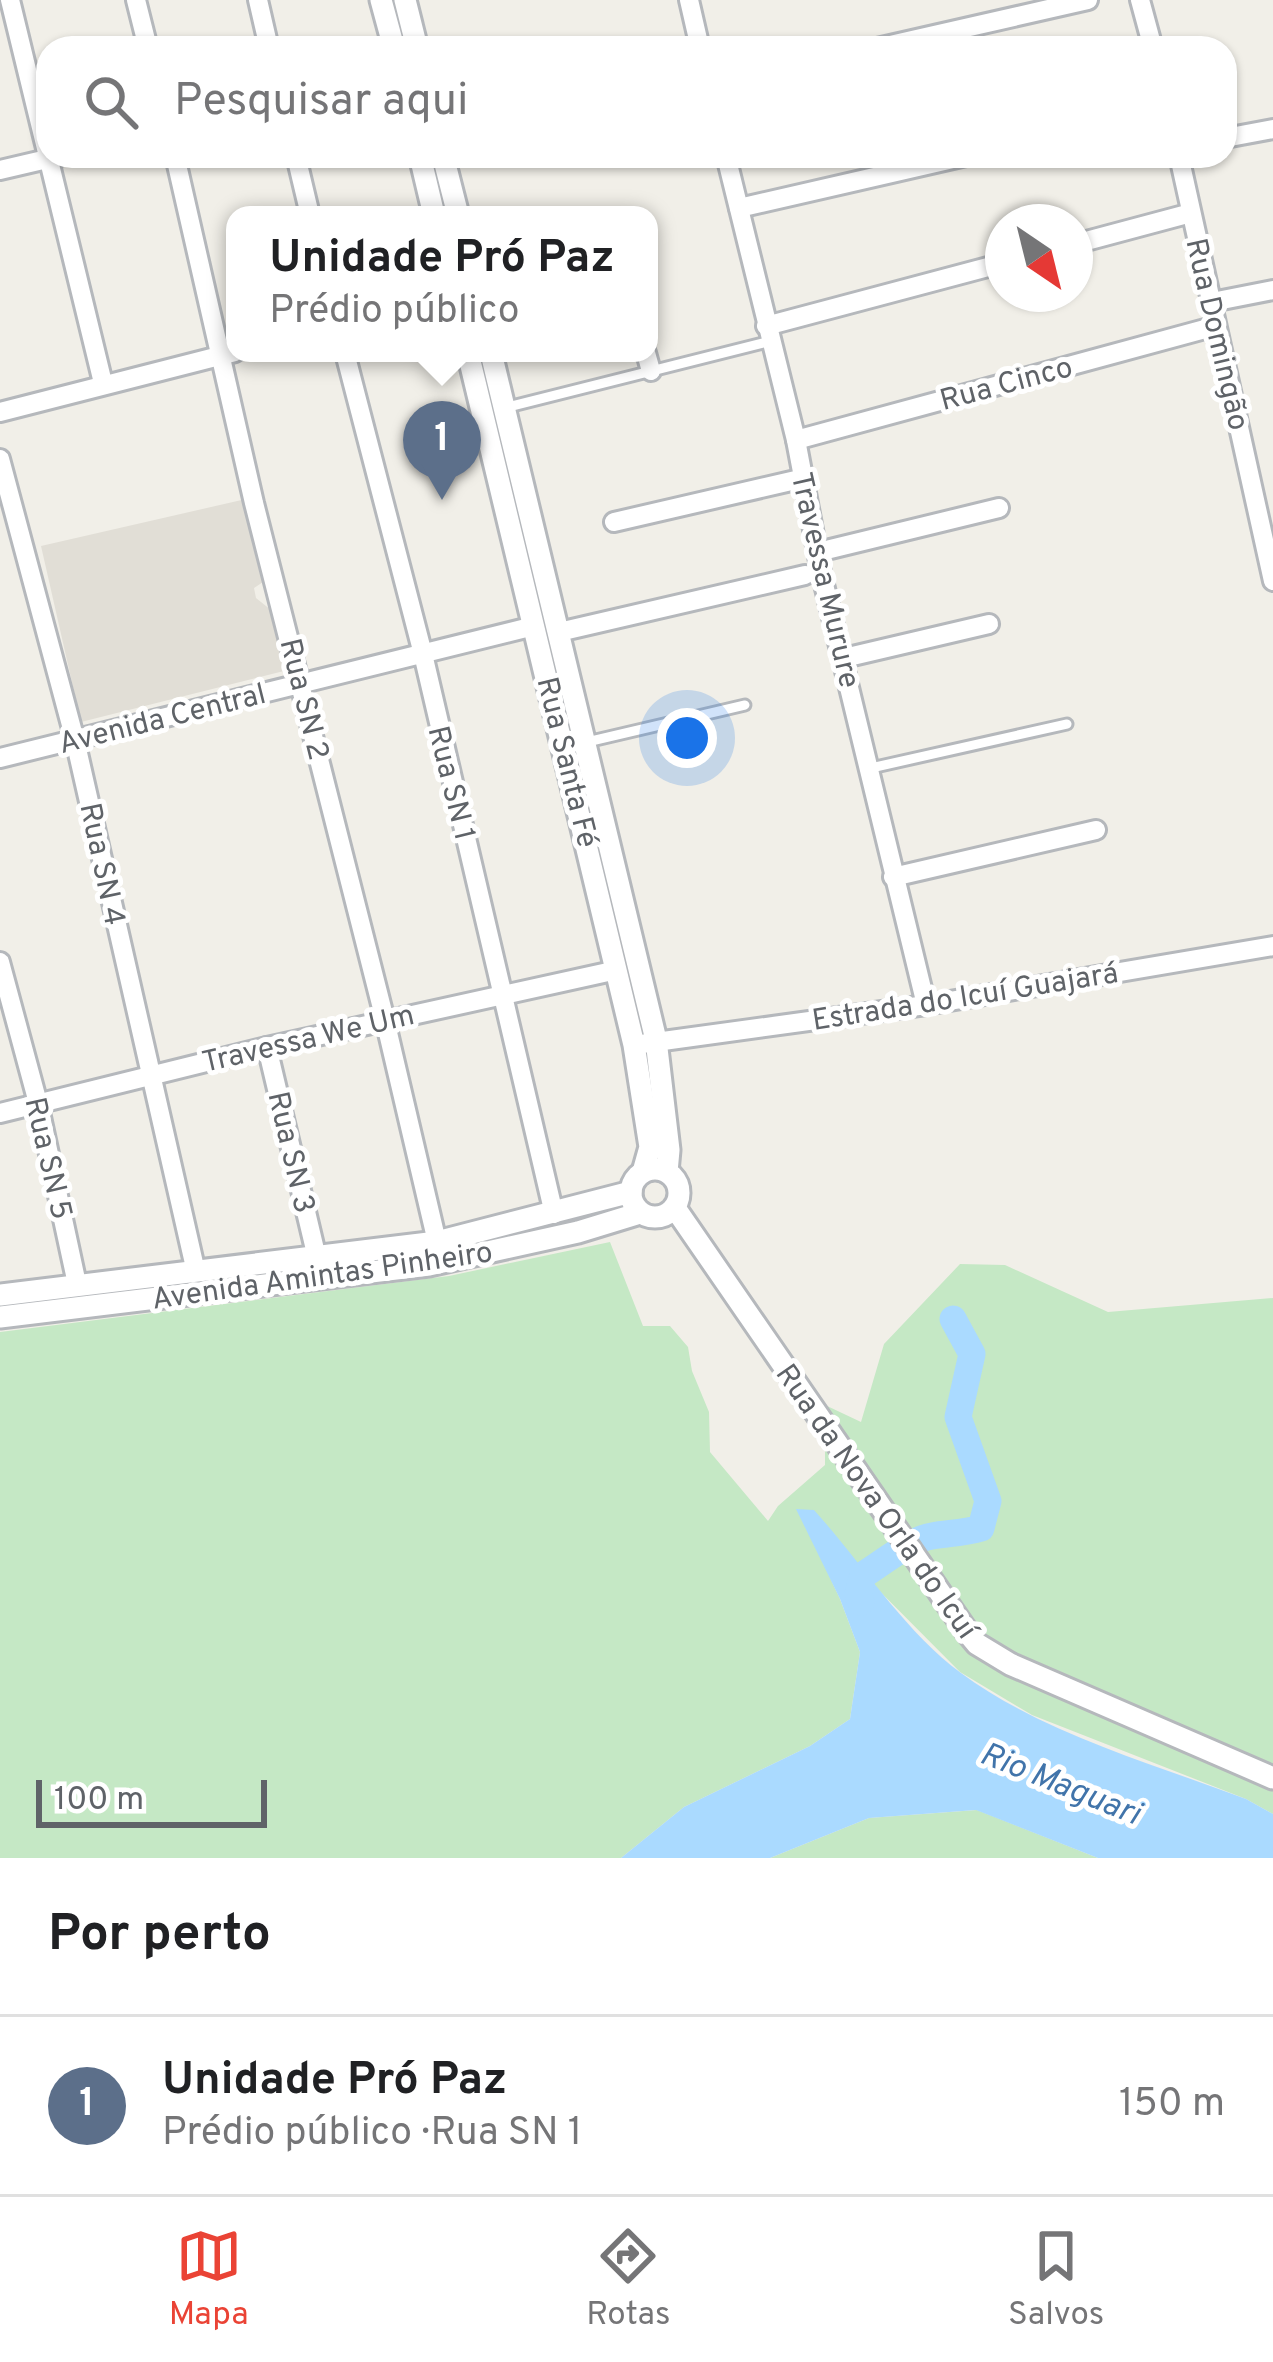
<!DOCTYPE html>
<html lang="pt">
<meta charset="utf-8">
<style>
:root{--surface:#fff;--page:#f2f2f2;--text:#202124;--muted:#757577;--line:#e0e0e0;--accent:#ea4335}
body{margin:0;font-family:Overpass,sans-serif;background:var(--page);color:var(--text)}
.compass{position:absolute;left:985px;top:204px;width:108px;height:108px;border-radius:50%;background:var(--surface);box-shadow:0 3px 9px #0004;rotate:145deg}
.scale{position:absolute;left:36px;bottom:30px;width:231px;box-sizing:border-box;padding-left:12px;border:6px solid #5f6368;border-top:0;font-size:33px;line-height:42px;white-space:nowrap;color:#5f6368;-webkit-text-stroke:9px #fff;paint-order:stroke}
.you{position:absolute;left:687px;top:738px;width:42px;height:42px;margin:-30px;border:9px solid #fff;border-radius:50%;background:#1a73e8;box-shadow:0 0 0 18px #1a73e833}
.badge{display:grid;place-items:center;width:78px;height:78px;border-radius:50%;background:var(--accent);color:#fff;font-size:39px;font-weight:700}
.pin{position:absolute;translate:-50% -99px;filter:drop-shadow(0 3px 6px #0008)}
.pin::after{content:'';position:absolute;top:63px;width:42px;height:36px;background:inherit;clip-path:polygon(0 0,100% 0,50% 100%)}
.popup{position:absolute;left:226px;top:206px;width:432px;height:156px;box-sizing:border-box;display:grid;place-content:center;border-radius:24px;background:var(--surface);filter:drop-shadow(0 3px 9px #0005);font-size:39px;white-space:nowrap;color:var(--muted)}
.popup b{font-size:45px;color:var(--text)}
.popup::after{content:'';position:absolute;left:50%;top:100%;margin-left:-24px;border:24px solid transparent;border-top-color:var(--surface)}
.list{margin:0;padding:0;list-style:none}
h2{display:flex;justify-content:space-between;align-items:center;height:156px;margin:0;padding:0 48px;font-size:51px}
h2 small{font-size:39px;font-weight:400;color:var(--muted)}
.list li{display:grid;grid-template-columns:78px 1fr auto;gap:36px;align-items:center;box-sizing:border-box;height:180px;padding:0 48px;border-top:3px solid var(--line)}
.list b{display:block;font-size:45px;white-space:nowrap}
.list p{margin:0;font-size:39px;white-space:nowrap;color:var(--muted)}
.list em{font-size:39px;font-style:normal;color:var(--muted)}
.icon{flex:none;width:66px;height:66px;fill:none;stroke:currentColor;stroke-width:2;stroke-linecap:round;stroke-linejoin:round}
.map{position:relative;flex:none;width:1273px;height:1858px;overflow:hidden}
.search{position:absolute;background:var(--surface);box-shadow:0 3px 9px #0004;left:36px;right:36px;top:36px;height:132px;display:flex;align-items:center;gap:30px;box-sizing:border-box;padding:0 42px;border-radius:36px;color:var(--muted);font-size:45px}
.sheet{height:336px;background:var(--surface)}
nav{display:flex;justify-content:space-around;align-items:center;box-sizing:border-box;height:168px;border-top:3px solid var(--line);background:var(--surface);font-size:33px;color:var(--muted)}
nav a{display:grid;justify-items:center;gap:6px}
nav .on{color:var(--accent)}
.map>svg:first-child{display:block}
.education{fill:#e1ded6}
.green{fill:#c5e8c5}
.water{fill:#aadaff}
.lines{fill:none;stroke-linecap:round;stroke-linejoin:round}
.river{stroke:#aadaff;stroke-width:27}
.service-casing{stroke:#b5b8bc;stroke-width:15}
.minor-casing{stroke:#b5b8bc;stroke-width:24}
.tertiary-casing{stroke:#b5b8bc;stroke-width:27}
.service{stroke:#fff;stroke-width:9}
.minor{stroke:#fff;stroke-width:18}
.tertiary{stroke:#fff;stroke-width:21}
.labels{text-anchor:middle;stroke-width:10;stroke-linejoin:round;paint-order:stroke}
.street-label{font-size:30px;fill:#5f6368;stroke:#fff}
.water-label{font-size:33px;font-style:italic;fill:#4174aa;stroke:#fff}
</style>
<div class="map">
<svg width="1273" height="1858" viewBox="0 0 1273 1858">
<rect width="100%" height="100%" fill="#f1efe8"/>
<path class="education" d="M246,499L263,582L254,588L256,598L271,610L284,671L81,722L41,546Z"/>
<g class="green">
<path d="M610,1242L643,1326H670L688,1347L692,1371L709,1412L710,1452L768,1521L778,1506L825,1465V1405L861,1422L884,1344L960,1264L1005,1265L1108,1312L1273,1298V1814L1246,1799L1032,1715L960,1672L798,1509L840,1599L860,1652L850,1719L810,1746L684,1807L621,1858H0V1332L449,1276Z"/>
<path d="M977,1810L1098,1858H770L869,1818Z"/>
</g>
<path class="water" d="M796,1509L814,1510C862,1563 903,1630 961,1673C1044,1734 1151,1763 1246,1799L1273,1814V1858H1098L976,1810L869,1818L770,1858H621L684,1807L810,1746L850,1719L860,1652L840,1599Z"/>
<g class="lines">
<path class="river" d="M861,1602L858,1594L863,1575C883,1563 909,1540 932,1536C949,1533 964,1533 981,1528L988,1501L958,1417L972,1354L953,1319"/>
<defs>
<g id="service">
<path d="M504,408L771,341"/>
<path d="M587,742L745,705"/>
<path d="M871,768L1067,724"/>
</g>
<g id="minor">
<path d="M10,0L103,383"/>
<path d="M136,0L148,48"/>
<path d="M258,0L269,48"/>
<path d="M689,0L700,48"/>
<path d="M1140,0L1153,48"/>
<path d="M877,48L1088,0"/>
<path d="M1225,138L1273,129"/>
<path d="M175,156L254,503L385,1020L437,1242"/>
<path d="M296,156L310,215"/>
<path d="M726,156L796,440L821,572L926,1005"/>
<path d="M1179,156L1273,581"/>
<path d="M0,170L60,156"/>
<path d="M739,208L966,156"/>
<path d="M1075,244L1191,213"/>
<path d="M1212,302L1273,290"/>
<path d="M766,326L1003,263"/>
<path d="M345,353L423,654L554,1214"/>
<path d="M646,353L651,371"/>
<path d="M0,412L235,352"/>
<path d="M796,440L1216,326"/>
<path d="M0,459L75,740L196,1272"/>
<path d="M614,522L800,479"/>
<path d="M818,552L999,508"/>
<path d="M559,632L805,575"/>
<path d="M844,658L989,624"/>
<path d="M0,758L534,626"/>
<path d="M893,877L1096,830"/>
<path d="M0,962L38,1103L77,1284"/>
<path d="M634,1045L926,1005L1273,946"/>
<path d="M267,1047L317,1258"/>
<path d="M0,1113L267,1047L617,970"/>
</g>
<g id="tertiary">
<path d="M381,0L394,48"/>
<path d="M405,0L417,48"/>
<path d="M420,156L434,215"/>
<path d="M443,156L458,215"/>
<path d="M468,353L634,1045L650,1147L643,1172"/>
<path d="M491,353L656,1040L669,1150L667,1172"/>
<circle cx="655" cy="1193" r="24"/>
<path d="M675,1208L967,1632L977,1644L1010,1664L1273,1778"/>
<path d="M0,1295L437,1242L631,1192"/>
<path d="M0,1317L429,1265L578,1232L640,1213"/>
</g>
</defs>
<use href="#service" class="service-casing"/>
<use href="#minor" class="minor-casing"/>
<use href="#tertiary" class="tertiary-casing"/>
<use href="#service" class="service"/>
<use href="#minor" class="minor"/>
<use href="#tertiary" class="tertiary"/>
</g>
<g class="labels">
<g class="street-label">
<text transform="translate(1218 334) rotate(77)" y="10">Rua Domingão</text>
<text transform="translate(1006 383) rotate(-15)" y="10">Rua Cinco</text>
<text transform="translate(826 580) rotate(77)" y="10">Travessa Murure</text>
<text transform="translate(305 699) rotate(76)" y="10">Rua SN 2</text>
<text transform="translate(162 718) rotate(-14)" y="10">Avenida Central</text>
<text transform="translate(568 762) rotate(76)" y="10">Rua Santa Fé</text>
<text transform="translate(452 783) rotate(76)" y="10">Rua SN 1</text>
<text transform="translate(103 864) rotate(78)" y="10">Rua SN 4</text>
<text transform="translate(965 996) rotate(-9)" y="10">Estrada do Icuí Guajará</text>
<text transform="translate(308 1038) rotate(-13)" y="10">Travessa We Um</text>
<text transform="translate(292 1152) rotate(77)" y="10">Rua SN 3</text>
<text transform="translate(49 1158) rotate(77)" y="10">Rua SN 5</text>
<text transform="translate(322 1275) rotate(-8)" y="10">Avenida Amintas Pinheiro</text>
<text transform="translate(877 1501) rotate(55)" y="10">Rua da Nova Orla do Icuí</text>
</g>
<g class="water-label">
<text transform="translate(1061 1782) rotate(22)" y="12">Rio Maguari</text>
</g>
</g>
</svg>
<svg class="compass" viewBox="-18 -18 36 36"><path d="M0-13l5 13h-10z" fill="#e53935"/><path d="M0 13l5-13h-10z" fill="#757577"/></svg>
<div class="scale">100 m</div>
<div class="you"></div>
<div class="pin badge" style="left:442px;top:500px;background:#5c6f8a">1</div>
<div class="popup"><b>Unidade Pró Paz</b>Prédio público</div>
<div class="search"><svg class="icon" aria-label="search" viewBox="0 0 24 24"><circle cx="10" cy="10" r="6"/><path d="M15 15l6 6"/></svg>Pesquisar aqui</div>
</div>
<section class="sheet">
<h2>Por perto<small></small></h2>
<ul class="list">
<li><span class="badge" style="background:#5c6f8a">1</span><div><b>Unidade Pró Paz</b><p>Prédio público · Rua SN 1</p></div><em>150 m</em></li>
</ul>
</section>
<nav>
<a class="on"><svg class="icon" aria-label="map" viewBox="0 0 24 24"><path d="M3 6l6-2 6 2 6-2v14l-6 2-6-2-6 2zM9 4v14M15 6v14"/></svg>Mapa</a>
<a><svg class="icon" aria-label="directions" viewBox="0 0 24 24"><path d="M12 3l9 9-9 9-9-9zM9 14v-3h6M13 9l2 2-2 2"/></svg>Rotas</a>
<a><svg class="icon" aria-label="saved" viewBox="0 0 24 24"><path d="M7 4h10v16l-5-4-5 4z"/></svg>Salvos</a>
</nav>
